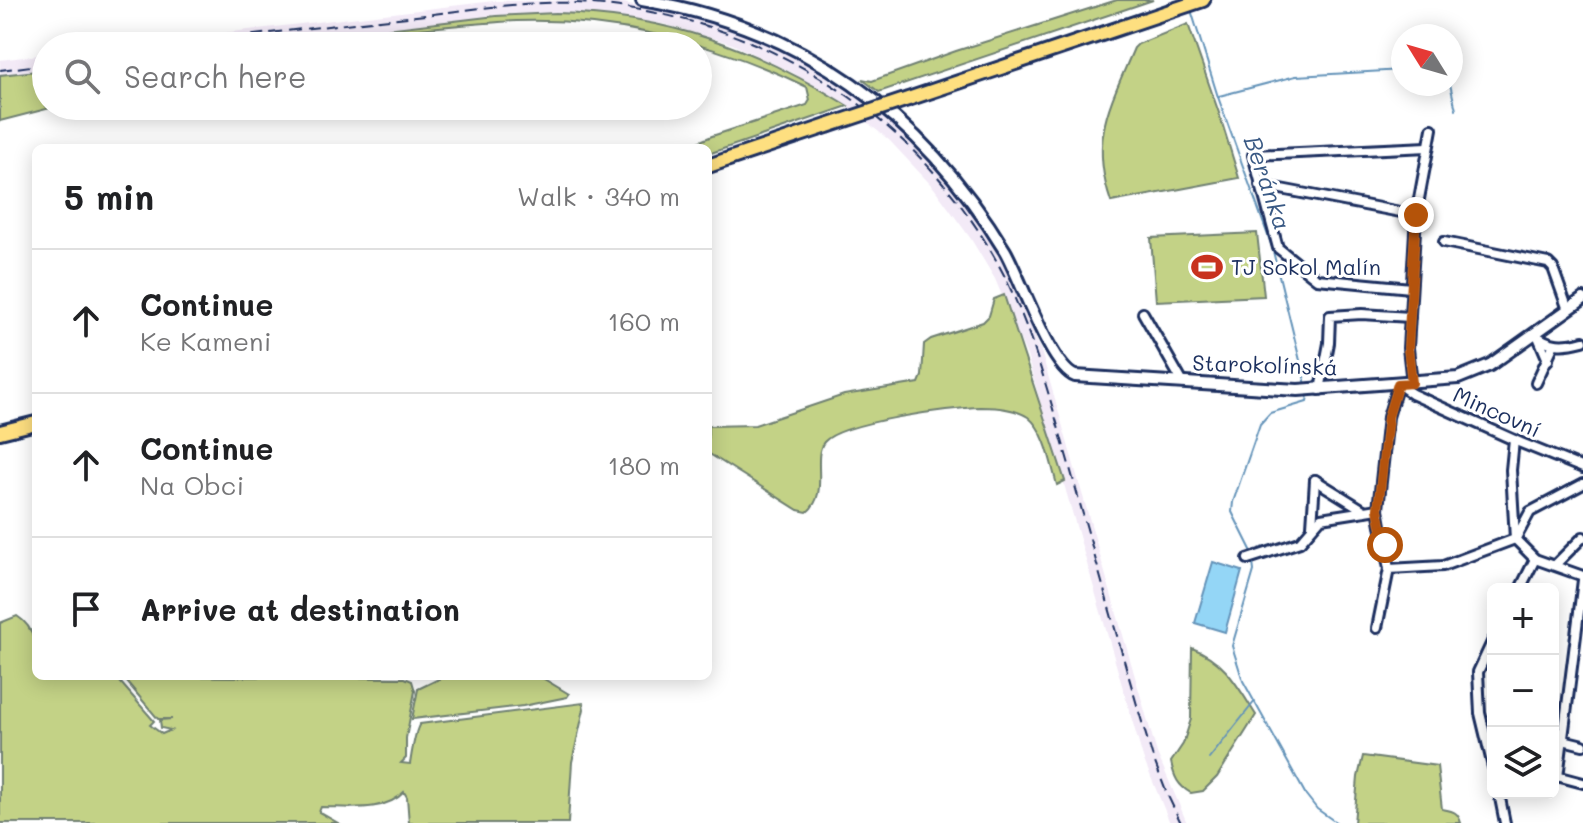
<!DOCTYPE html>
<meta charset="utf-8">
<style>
:root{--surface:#fff;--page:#f2f2f2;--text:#202124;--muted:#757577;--line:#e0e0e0}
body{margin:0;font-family:Mali,sans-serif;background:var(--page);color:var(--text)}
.controls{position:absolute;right:24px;bottom:24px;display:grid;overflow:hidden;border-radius:12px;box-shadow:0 4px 20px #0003}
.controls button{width:72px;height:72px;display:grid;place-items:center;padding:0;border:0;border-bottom:2px solid var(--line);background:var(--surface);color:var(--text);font:40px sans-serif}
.compass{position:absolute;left:1391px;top:24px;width:72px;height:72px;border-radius:50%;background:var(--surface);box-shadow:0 4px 20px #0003;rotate:307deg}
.stop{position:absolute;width:24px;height:24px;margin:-18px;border:6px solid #b45309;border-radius:50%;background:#fff}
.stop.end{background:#b45309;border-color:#fff;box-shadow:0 2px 8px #0008}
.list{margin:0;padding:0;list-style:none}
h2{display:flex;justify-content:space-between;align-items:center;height:104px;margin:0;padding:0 32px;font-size:34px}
h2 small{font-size:26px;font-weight:400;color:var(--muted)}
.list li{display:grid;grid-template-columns:52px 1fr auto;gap:24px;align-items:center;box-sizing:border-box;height:144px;padding:0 32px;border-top:2px solid var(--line)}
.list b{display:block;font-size:30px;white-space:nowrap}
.list p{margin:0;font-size:26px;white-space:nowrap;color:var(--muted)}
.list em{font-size:26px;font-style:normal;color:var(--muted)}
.icon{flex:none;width:44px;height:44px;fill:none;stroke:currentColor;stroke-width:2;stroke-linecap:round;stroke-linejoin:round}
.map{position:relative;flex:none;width:1583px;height:823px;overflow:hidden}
.search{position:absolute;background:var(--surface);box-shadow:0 4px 20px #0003;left:32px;top:32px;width:680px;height:88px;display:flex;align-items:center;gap:20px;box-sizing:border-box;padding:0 28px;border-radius:44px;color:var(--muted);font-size:30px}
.panel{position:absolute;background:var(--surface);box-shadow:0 4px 20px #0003;left:32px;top:144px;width:680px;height:536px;border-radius:12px}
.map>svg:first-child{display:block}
.built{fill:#f3eaf7}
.green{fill:#c3d286;stroke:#6f8072;stroke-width:2}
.water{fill:#94d6f6;stroke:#6493b9;stroke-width:2}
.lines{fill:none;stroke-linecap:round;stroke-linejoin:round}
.stream{stroke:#6493b9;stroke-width:2}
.minor-casing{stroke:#1b2f5e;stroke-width:14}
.tertiary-casing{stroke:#1b2f5e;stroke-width:16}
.primary-casing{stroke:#1b2f5e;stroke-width:18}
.minor{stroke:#fff;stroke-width:8}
.tertiary{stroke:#fff;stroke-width:10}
.primary{stroke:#fedf80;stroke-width:12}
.rail{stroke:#1b2f5e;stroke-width:2;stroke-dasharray:12 6;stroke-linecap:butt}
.primary-bridge-casing{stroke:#1b2f5e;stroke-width:18;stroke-linecap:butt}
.primary-bridge{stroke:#fedf80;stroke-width:12}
.route{stroke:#b45309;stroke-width:10}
.labels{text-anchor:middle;stroke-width:6;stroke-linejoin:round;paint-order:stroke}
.poi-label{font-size:22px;fill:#1b2f5e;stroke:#fff;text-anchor:start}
.street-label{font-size:22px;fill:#1b2f5e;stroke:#fff}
.water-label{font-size:24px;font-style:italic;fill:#395984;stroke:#fff}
</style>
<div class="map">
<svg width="1583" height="823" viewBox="0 0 1583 823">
<rect width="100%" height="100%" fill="#fff"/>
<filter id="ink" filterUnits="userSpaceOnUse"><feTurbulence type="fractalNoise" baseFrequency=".0125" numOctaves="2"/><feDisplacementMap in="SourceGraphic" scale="16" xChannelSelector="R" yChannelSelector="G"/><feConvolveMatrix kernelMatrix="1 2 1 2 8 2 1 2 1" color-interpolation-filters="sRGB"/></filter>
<g filter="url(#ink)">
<g class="built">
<path d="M608,0L692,16L737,30L780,48L822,72L857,94L899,129L946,178L973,213L1008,272L1041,351L1157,753L1187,823H1170L1143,758L1027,356L995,279L971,239L934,188L889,140L848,107L793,73L732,44L664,24L601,15L556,13L496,16L243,46H113L494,1Z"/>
<path d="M46,54V70L0,75V60Z"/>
</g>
<g class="green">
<path d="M1117,0H1153L879,92L862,79L872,81L956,51Z"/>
<path d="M556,13C667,15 755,48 848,106L708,154V148H684L712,136L807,105L810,100L807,87C713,41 604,15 499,22C463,25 425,28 389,32C361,36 333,43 305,46C285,47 264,46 243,46L496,16Z"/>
<path d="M1188,24L1219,113L1239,178L1111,202C1089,138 1110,105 1134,48L1138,44Z"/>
<path d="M46,70V106H58L0,121V75Z"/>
<path d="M1257,233L1264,296L1156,301L1151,238Z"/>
<path d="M1004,295L1065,481L1057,485C1051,464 1046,431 1028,417C1016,409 994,407 980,407C951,408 841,422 824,442C811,458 830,494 807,512L798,510L708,453V426L755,425L844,395L919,383L922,376L924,344L931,339L983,322L989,316L994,299Z"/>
<path d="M17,616C39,630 36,653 36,676H115L154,721L150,725L162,734L171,730L161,728L160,720L172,719H158L122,676L405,678L412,681L415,691L406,738V758L401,763L410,764C411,758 415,729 420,724L583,703L584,709L572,762L568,823H409L407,797L404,792C385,813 347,807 321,807L319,812L338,823H0V623Z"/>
<path d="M1192,648C1225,660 1238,687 1256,715L1217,777L1203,791L1191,793C1178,786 1174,777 1171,762L1183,744L1191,719Z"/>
<path d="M445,676H539L569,694L567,697L523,706L412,719L418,689Z"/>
<path d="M1363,756L1437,766L1442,809C1452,811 1458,811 1461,823H1354L1358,777Z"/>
</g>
<path class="water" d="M1213,562L1242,571L1225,632L1195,623Z"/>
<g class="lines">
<g class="stream">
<path d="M1191,10L1218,97L1272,247L1306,385"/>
<path d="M1450,84L1456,110"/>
<path d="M1219,96L1296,76L1403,70"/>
<path d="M1252,552L1232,512L1233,502L1260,424L1270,413L1307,402L1308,395"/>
<path d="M1253,563L1254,571L1232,646L1243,681L1306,795L1317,809L1337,823"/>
<path d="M1209,759L1255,701"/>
</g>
<defs>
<g id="minor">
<path d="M1260,185L1416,215"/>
<path d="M1444,242L1548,263L1553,268L1568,310"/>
<path d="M1411,288L1317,279L1278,248L1253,155L1428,147"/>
<path d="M1143,313L1183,383"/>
<path d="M1535,334C1549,347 1565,346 1583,341"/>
<path d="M1539,339L1548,360"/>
<path d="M1412,383L1408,348L1416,215L1432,129"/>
<path d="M1536,383L1554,344"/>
<path d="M1320,390L1329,343L1330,316L1362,314L1410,317"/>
<path d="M1514,440L1511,470L1515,539"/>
<path d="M1315,480L1365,511"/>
<path d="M1312,526L1315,480"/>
<path d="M1516,538L1530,512L1583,484"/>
<path d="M1515,539L1443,566L1389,569L1378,509L1388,417L1398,384L1412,394L1521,443L1583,468"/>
<path d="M1515,539L1535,559L1583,576"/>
<path d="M1248,559L1300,542L1321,518L1378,509"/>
<path d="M1555,565L1583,537"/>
<path d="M1520,589L1535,559"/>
<path d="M1377,628L1389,569"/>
<path d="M1493,640L1478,672L1480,713L1493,767"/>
<path d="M1563,740L1583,745"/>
<path d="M1553,775L1583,783"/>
<path d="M1558,777L1583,580"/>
<path d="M1499,793L1505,823"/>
</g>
<path id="tertiary" d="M642,0C801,26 922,114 1005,251C1020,277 1051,368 1075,376L1298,390L1458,378L1490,365L1583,299"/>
<g id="primary">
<path d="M908,99L1203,0"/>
<path d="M708,166L827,126"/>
<path d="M0,432L36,423"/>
</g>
</defs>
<use href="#minor" class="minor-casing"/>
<use href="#tertiary" class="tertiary-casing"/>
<use href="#primary" class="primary-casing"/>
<use href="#minor" class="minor"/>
<use href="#tertiary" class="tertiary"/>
<use href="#primary" class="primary"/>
<g class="rail">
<path d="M163,46C247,36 332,25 416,16C469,10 522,1 576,3C755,11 922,114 1004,275C1034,336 1051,403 1070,468C1097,564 1123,660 1152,755L1167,794L1181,823"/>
<path d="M0,70L46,64"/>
</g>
<defs>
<path id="primary-bridge" d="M827,126L908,99"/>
</defs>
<use href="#primary-bridge" class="primary-bridge-casing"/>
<use href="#primary-bridge" class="primary-bridge"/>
</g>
</g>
<g class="lines" filter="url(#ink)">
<path class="route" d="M1385,545L1378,509L1388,417L1398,384L1412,383L1408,348L1416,215"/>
</g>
<defs>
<symbol id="stadium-bare" viewBox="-9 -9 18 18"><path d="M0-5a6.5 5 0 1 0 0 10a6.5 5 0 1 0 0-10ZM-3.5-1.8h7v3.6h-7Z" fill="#c8321e" stroke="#fff" stroke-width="2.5" paint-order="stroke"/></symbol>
</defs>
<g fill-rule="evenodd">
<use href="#stadium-bare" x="1185" y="245" width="44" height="44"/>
</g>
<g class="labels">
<g class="poi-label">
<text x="1231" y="275">TJ Sokol Malín</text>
</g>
<g class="street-label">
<text transform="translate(1265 365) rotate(2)" y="8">Starokolínská</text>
<text transform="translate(1497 412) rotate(24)" y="8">Mincovní</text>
</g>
<g class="water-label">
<text transform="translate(1267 183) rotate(71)" y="8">Beránka</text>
</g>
</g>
</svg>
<div class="controls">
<button>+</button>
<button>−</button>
<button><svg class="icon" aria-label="layers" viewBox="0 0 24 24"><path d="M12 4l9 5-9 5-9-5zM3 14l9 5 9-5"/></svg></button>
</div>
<svg class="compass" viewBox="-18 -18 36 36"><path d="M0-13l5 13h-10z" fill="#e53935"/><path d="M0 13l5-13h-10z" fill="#757577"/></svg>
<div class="stop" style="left:1385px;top:545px"></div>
<div class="stop end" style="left:1416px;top:215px"></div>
<div class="search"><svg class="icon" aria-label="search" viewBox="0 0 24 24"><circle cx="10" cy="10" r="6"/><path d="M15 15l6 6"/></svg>Search here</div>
<section class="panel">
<h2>5 min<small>Walk · 340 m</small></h2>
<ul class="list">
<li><svg class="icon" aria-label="ahead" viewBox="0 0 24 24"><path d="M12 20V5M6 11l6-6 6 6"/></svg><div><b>Continue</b><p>Ke Kameni</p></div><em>160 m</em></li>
<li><svg class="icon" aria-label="ahead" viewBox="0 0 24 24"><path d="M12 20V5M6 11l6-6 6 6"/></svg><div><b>Continue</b><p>Na Obci</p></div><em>180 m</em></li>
<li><svg class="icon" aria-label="arrive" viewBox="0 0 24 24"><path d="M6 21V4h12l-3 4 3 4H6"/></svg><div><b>Arrive at destination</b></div></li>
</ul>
</section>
</div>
